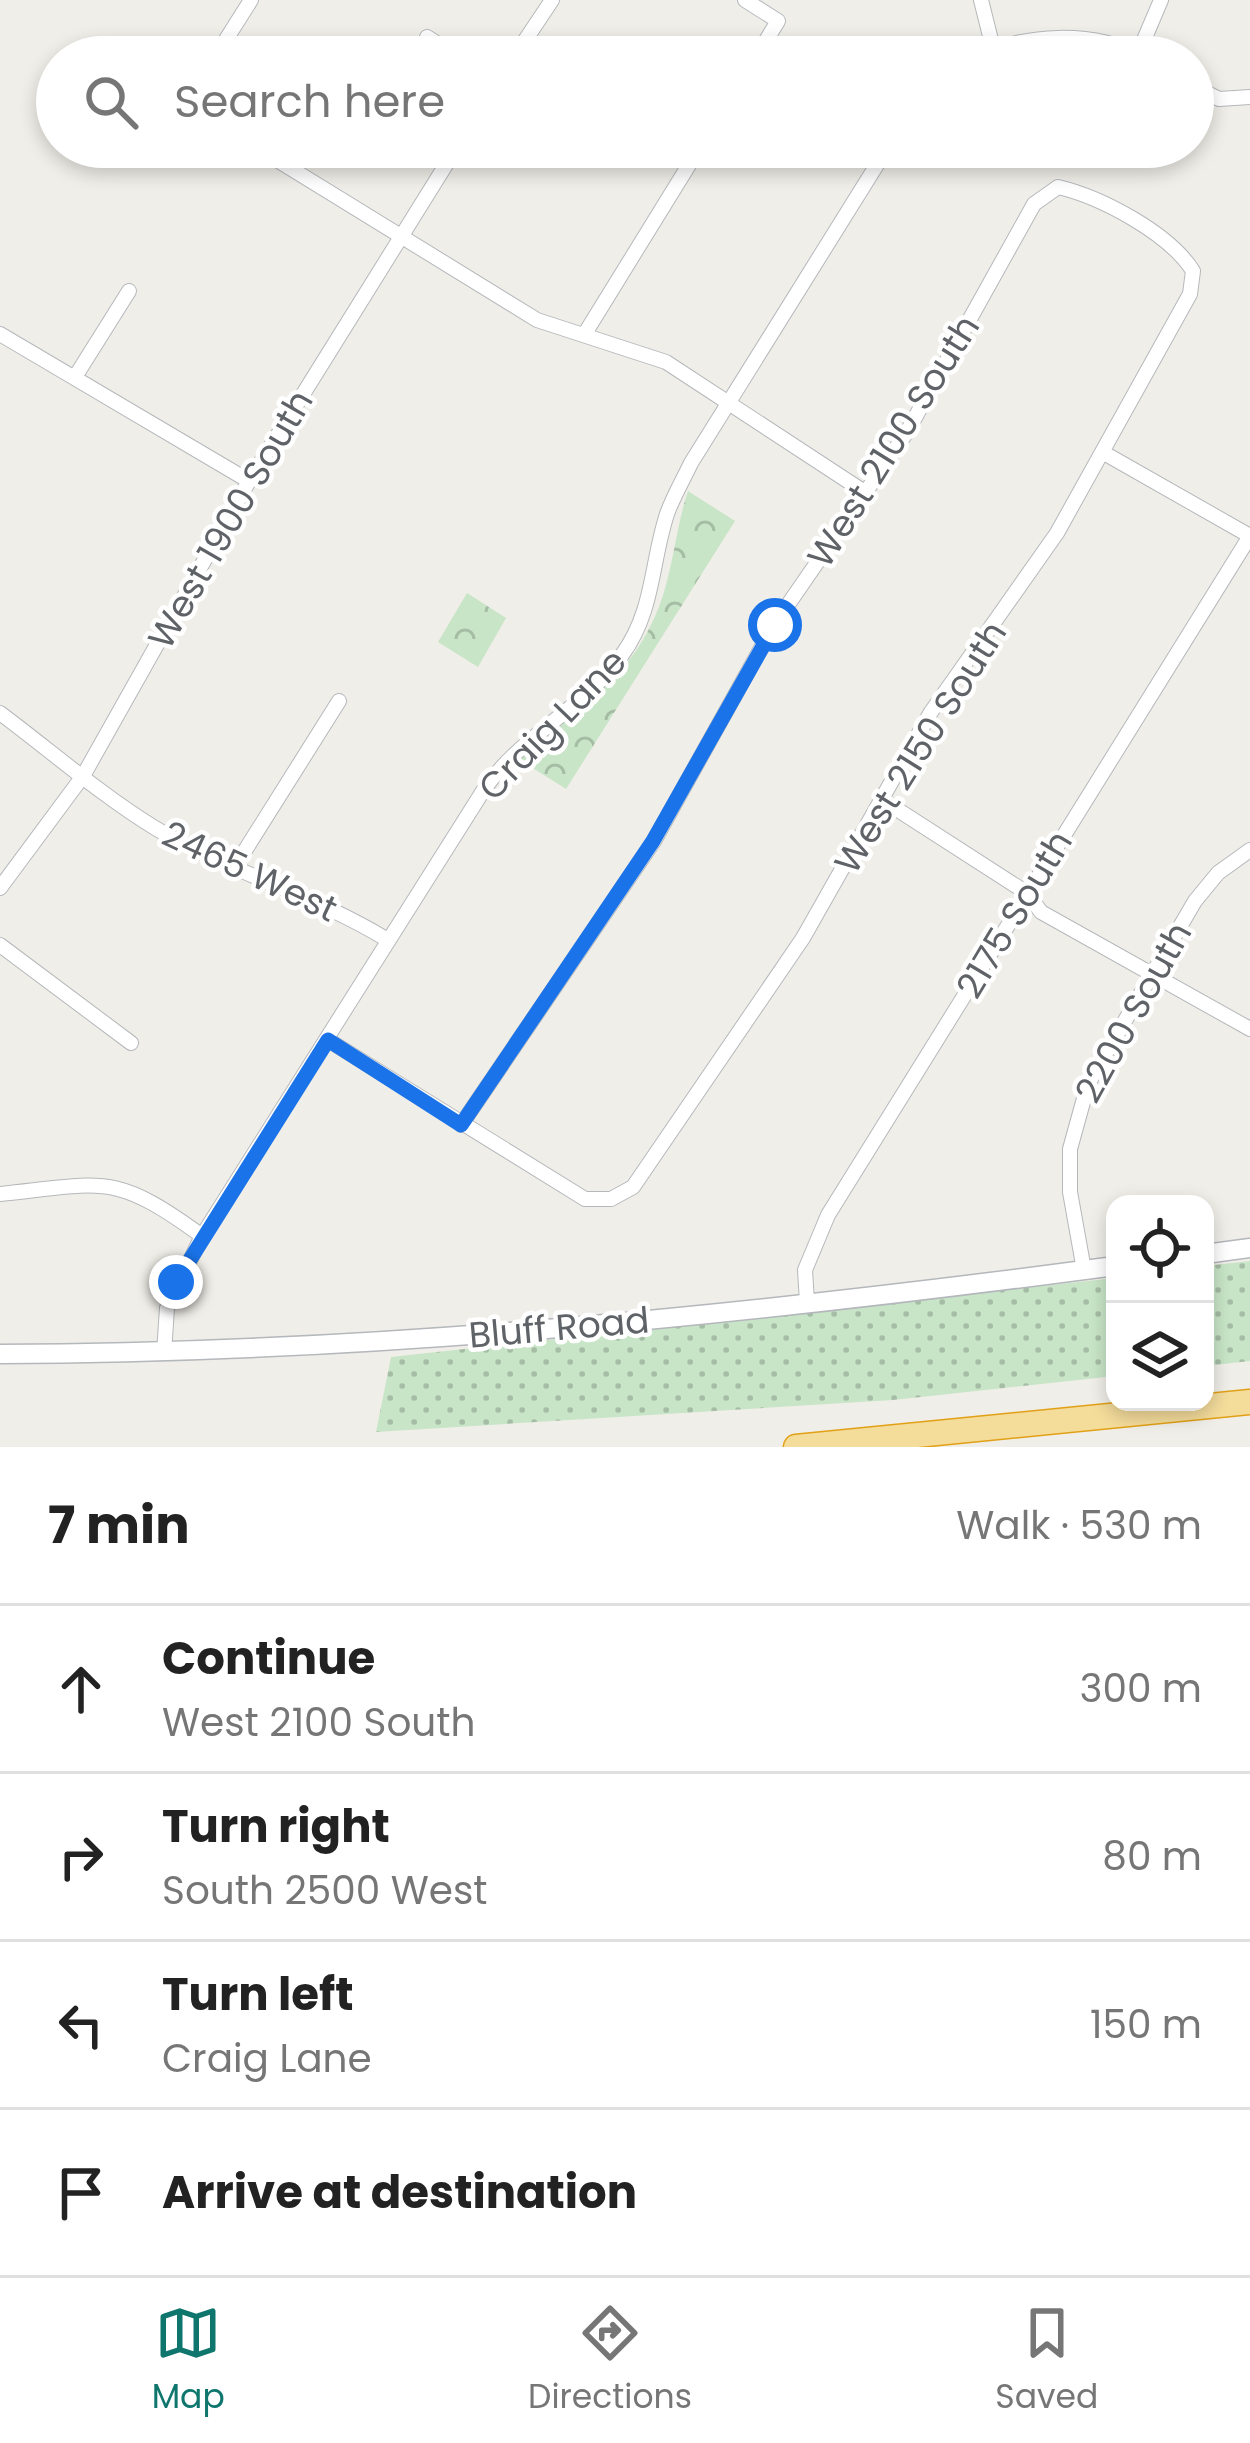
<!DOCTYPE html>
<meta charset="utf-8">
<style>
:root{--surface:#fff;--page:#f2f2f2;--text:#222;--muted:#767676;--line:#e0e0e0;--accent:#0f766e}
body{margin:0;font-family:Poppins,sans-serif;background:var(--page);color:var(--text)}
.controls{position:absolute;right:36px;bottom:36px;display:grid;overflow:hidden;border-radius:24px;box-shadow:0 6px 18px #0003}
.controls button{width:108px;height:108px;display:grid;place-items:center;padding:0;border:0;border-bottom:3px solid var(--line);background:var(--surface);color:var(--text);font:60px sans-serif}
.stop{position:absolute;width:36px;height:36px;margin:-27px;border:9px solid #1a73e8;border-radius:50%;background:#fff}
.stop.end{background:#1a73e8;border-color:#fff;box-shadow:0 3px 12px #0008}
.list{margin:0;padding:0;list-style:none}
h2{display:flex;justify-content:space-between;align-items:center;height:156px;margin:0;padding:0 48px;font-size:51px}
h2 small{font-size:39px;font-weight:400;color:var(--muted)}
.list li{display:grid;grid-template-columns:78px 1fr auto;gap:36px;align-items:center;box-sizing:border-box;height:168px;padding:0 48px;border-top:3px solid var(--line)}
.list b{display:block;font-size:45px;white-space:nowrap}
.list p{margin:0;font-size:39px;white-space:nowrap;color:var(--muted)}
.list em{font-size:39px;font-style:normal;color:var(--muted)}
.icon{flex:none;width:66px;height:66px;fill:none;stroke:currentColor;stroke-width:2;stroke-linecap:round;stroke-linejoin:round}
.map{position:relative;flex:none;width:1250px;height:1447px;overflow:hidden}
.search{position:absolute;background:var(--surface);box-shadow:0 6px 18px #0003;left:36px;right:36px;top:36px;height:132px;display:flex;align-items:center;gap:30px;box-sizing:border-box;padding:0 42px;border-radius:66px;color:var(--muted);font-size:45px}
.sheet{height:828px;background:var(--surface)}
nav{display:flex;justify-content:space-around;align-items:center;box-sizing:border-box;height:168px;border-top:3px solid var(--line);background:var(--surface);font-size:33px;color:var(--muted)}
nav a{display:grid;justify-items:center;gap:6px}
nav .on{color:var(--accent)}
.map>svg:first-child{display:block}
.grass{fill:url(#grass-dots)}
.park{fill:url(#park-crowns)}
.lines{fill:none;stroke-linecap:round;stroke-linejoin:round}
.street-casing{stroke:#b5b8bb;stroke-width:16}
.secondary-casing{stroke:#b4b7bb;stroke-width:21}
.highway-casing{stroke:#e2a016;stroke-width:27}
.street{stroke:#fff;stroke-width:14}
.secondary{stroke:#fff;stroke-width:18}
.highway{stroke:#f4dc9b;stroke-width:24}
.route{stroke:#1a73e8;stroke-width:15}
.labels{text-anchor:middle;stroke-width:9;stroke-linejoin:round;paint-order:stroke}
.street-label{font-size:36px;fill:#5f6367;stroke:#fff}
</style>
<div class="map">
<svg width="1250" height="1447" viewBox="0 0 1250 1447">
<defs>
<pattern id="grass-dots" width="8" height="8" patternUnits="userSpaceOnUse" patternTransform="scale(3)"><rect width="8" height="8" fill="#c8e5c7"/><path d="M2 2h.1M6 6h.1" fill="none" stroke="#a6bda5" stroke-width="1.8" stroke-linecap="round"/></pattern>
<pattern id="park-crowns" width="20" height="18" patternUnits="userSpaceOnUse" patternTransform="scale(3)"><rect width="20" height="18" fill="#c8e5c7"/><path d="M2 6a3 3 0 1 1 6 0M12 15a3 3 0 1 1 6 0" fill="none" stroke="#a6bda5"/></pattern>
</defs>
<rect width="100%" height="100%" fill="#f0eee8"/>
<g class="grass">
<path d="M1250,1261V1361L1205,1366V1266Z"/>
<path d="M1115,1278V1376L893,1400L376,1432L391,1357Z"/>
</g>
<g class="park">
<path d="M688,491L735,521L566,789L520,760C581,705 638,676 664,592C674,559 677,524 688,491Z"/>
<path d="M467,593L506,618L478,667L438,642Z"/>
</g>
<g class="lines">
<defs>
<g id="street">
<path d="M745,0L778,21L756,57"/>
<path d="M981,0L993,48"/>
<path d="M427,37L458,57"/>
<path d="M1138,54L1161,0"/>
<path d="M215,57L251,0"/>
<path d="M514,57L552,0"/>
<path d="M972,57C1027,34 1091,29 1144,57"/>
<path d="M1193,86L1219,99L1250,97"/>
<path d="M256,147L537,320L666,362L866,493"/>
<path d="M0,334L249,481"/>
<path d="M584,335L700,147"/>
<path d="M75,377L129,291"/>
<path d="M1104,453L1250,536"/>
<path d="M0,713C51,751 101,795 155,828C229,872 312,894 386,939"/>
<path d="M881,799L1027,893L1041,912L1250,1029"/>
<path d="M234,868L339,701"/>
<path d="M0,888L83,776L249,481L457,147"/>
<path d="M0,945L131,1043"/>
<path d="M328,1040L585,1199H611L633,1187L803,938L931,712L1057,533L1190,294L1193,271C1169,233 1101,197 1058,187L1034,204L907,432L774,625L654,841L461,1125"/>
<path d="M0,1194C105,1183 114,1172 202,1236"/>
<path d="M1084,1270L1070,1192V1149L1088,1084L1195,901L1218,873L1250,850"/>
<path d="M807,1302L805,1270L828,1215L1250,536"/>
<path d="M164,1353L167,1308L202,1236L483,791C520,736 583,709 622,655C654,611 651,563 667,514C673,497 683,480 691,463L888,147"/>
</g>
<g id="secondary">
<path d="M1205,1254L1250,1248"/>
<path d="M0,1354C373,1353 745,1315 1115,1266"/>
</g>
<path id="highway" d="M796,1447L1250,1402"/>
</defs>
<use href="#street" class="street-casing"/>
<use href="#secondary" class="secondary-casing"/>
<use href="#highway" class="highway-casing"/>
<use href="#street" class="street"/>
<use href="#secondary" class="secondary"/>
<use href="#highway" class="highway"/>
</g>
<g class="lines">
<path class="route" d="M176,1282L328,1040L461,1125L653,841L775,625"/>
</g>
<g class="labels">
<g class="street-label">
<text transform="translate(893 441) rotate(-58)" y="13">West 2100 South</text>
<text transform="translate(230 519) rotate(-60)" y="13">West 1900 South</text>
<text transform="translate(552 724) rotate(-46)" y="13">Craig Lane</text>
<text transform="translate(920 747) rotate(-58)" y="13">West 2150 South</text>
<text transform="translate(250 871) rotate(25)" y="13">2465 West</text>
<text transform="translate(1014 914) rotate(-59)" y="13">2175 South</text>
<text transform="translate(1133 1012) rotate(-61)" y="13">2200 South</text>
<text transform="translate(559 1327) rotate(-5)" y="13">Bluff Road</text>
</g>
</g>
</svg>
<div class="controls">
<button><svg class="icon" aria-label="locate" viewBox="0 0 24 24"><circle cx="12" cy="12" r="6"/><path d="M12 2v4M12 18v4M2 12h4M18 12h4"/></svg></button>
<button><svg class="icon" aria-label="layers" viewBox="0 0 24 24"><path d="M12 4l9 5-9 5-9-5zM3 14l9 5 9-5"/></svg></button>
</div>
<div class="stop" style="left:775px;top:625px"></div>
<div class="stop end" style="left:176px;top:1282px"></div>
<div class="search"><svg class="icon" aria-label="search" viewBox="0 0 24 24"><circle cx="10" cy="10" r="6"/><path d="M15 15l6 6"/></svg>Search here</div>
</div>
<section class="sheet">
<h2>7 min<small>Walk · 530 m</small></h2>
<ul class="list">
<li><svg class="icon" aria-label="ahead" viewBox="0 0 24 24"><path d="M12 20V5M6 11l6-6 6 6"/></svg><div><b>Continue</b><p>West 2100 South</p></div><em>300 m</em></li>
<li><svg class="icon" aria-label="right" viewBox="0 0 24 24"><path d="M7 20v-9h11M14 6l5 5-5 5"/></svg><div><b>Turn right</b><p>South 2500 West</p></div><em>80 m</em></li>
<li><svg class="icon" aria-label="left" viewBox="0 0 24 24"><path d="M17 20v-9H6M10 6l-5 5 5 5"/></svg><div><b>Turn left</b><p>Craig Lane</p></div><em>150 m</em></li>
<li><svg class="icon" aria-label="arrive" viewBox="0 0 24 24"><path d="M6 21V4h12l-3 4 3 4H6"/></svg><div><b>Arrive at destination</b></div></li>
</ul>
</section>
<nav>
<a class="on"><svg class="icon" aria-label="map" viewBox="0 0 24 24"><path d="M3 6l6-2 6 2 6-2v14l-6 2-6-2-6 2zM9 4v14M15 6v14"/></svg>Map</a>
<a><svg class="icon" aria-label="directions" viewBox="0 0 24 24"><path d="M12 3l9 9-9 9-9-9zM9 14v-3h6M13 9l2 2-2 2"/></svg>Directions</a>
<a><svg class="icon" aria-label="saved" viewBox="0 0 24 24"><path d="M7 4h10v16l-5-4-5 4z"/></svg>Saved</a>
</nav>
